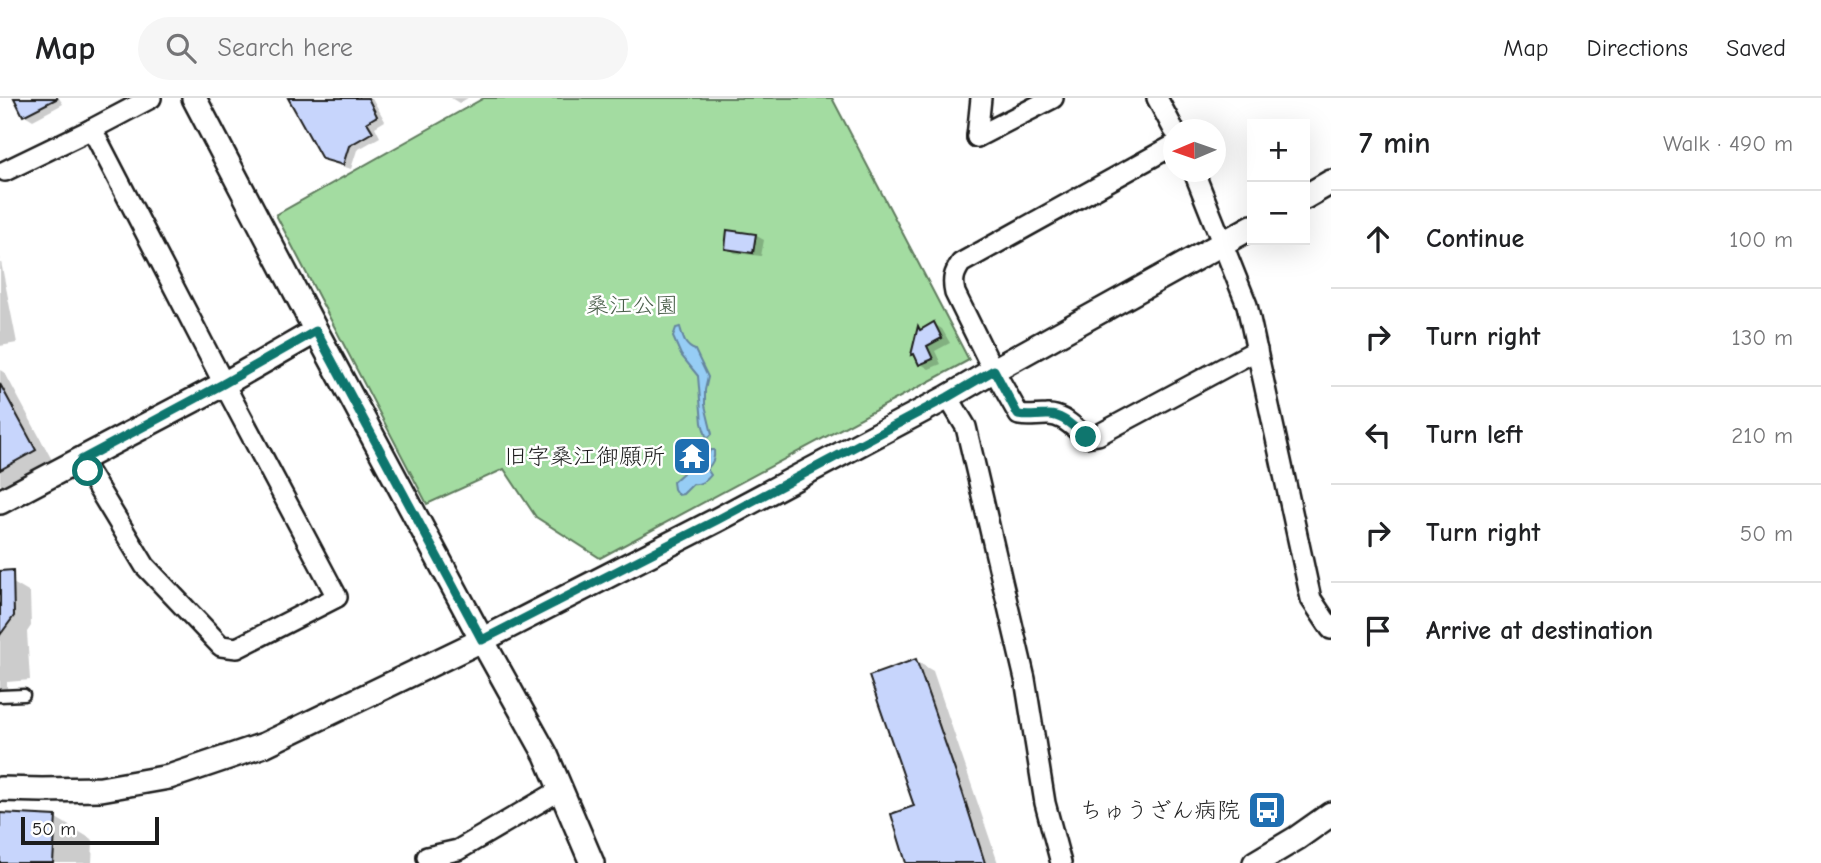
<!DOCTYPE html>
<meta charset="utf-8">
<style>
:root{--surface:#fff;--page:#f6f6f6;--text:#202124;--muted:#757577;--line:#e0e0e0}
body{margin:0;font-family:"Comic Neue","Klee One",sans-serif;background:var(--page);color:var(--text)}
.controls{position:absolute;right:21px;top:21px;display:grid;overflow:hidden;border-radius:0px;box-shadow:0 7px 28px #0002}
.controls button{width:63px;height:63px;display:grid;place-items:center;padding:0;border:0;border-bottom:2px solid var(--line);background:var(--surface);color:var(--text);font:35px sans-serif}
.compass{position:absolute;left:1163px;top:21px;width:63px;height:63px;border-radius:50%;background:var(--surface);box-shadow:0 7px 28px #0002;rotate:268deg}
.scale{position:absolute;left:21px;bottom:18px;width:138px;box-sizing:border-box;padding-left:7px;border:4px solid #1c1c1c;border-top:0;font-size:19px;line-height:24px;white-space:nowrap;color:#1c1c1c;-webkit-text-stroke:5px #fff;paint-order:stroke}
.stop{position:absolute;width:21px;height:21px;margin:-16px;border:5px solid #0f766e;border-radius:50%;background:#fff}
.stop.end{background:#0f766e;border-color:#fff;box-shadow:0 2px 7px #0008}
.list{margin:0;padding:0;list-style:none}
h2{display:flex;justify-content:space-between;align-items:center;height:91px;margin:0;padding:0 28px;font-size:30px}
h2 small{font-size:23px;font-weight:400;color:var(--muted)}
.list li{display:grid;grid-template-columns:46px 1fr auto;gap:21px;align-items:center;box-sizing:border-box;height:98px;padding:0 28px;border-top:2px solid var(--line)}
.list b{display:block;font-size:26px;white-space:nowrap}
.list em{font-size:23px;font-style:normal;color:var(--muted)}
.icon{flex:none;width:38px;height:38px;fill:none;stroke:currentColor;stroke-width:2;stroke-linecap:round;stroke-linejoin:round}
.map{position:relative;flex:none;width:1331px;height:765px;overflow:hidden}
header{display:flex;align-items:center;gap:42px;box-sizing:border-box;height:98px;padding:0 35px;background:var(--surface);border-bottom:2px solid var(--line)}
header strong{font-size:33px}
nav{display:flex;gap:38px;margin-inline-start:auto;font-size:24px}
.search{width:490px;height:63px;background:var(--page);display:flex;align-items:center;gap:18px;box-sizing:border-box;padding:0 24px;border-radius:38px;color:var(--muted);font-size:26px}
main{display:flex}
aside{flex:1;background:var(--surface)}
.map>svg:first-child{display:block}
.green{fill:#a3dca1;stroke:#607c5e;stroke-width:2}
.water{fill:#96cdf5;stroke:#65869e;stroke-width:2}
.shadow{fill:#0003}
.building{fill:#c7d5fc;stroke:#1c1c1c;stroke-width:2}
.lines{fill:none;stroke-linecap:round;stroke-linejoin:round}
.service-casing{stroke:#1c1c1c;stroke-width:15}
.minor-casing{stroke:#1c1c1c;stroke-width:24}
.tertiary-casing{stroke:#1c1c1c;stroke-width:28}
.service{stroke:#fff;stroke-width:10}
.minor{stroke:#fff;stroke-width:19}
.tertiary{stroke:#fff;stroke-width:23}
.route{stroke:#0f766e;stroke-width:9}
.labels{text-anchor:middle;stroke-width:5;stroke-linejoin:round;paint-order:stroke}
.park-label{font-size:23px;fill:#4b5f4b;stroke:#fff}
.poi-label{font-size:23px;fill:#1c1c1c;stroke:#fff;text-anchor:end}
</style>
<header>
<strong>Map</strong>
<div class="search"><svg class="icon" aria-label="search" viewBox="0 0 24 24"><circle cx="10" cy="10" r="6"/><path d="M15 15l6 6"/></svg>Search here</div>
<nav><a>Map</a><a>Directions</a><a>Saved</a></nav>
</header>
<main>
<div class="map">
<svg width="1331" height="765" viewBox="0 0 1331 765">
<rect width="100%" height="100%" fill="#fff"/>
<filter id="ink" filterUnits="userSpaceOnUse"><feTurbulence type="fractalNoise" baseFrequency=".0143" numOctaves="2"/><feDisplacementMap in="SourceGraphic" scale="14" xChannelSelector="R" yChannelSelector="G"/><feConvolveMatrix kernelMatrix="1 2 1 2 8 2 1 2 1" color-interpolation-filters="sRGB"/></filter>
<g filter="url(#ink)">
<path class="green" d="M484,0H832L969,262L600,460L536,419L504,371L427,406L276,117Z"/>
<g class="water">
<path d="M680,229C683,239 684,248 695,252L708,279L705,292V307L712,336L709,339L706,338L702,325L698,278L681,257L673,239L676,230Z"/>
<path d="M710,352H714C715,360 713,365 707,371L711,377C707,383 699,387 693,386L683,396L678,397L674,391L673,384L683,375L682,367L684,362L690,361L705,366Z"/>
</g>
<g class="shadow">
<path d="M16,0H59L63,6L33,22L25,17Z"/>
<path d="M290,0H372L385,23L375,29L380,39L357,52L351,71L333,65L324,60Z"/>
<path d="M451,0H468L459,5Z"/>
<path d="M755,137L764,142L761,158L735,155L727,150Z"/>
<path d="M0,159L17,245L0,248Z"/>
<path d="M934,226L942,231L950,245L935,253L941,266L929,271L921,266L918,259L913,257L919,231L923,233Z"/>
<path d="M0,272L5,275L52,362L4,389L0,386Z"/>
<path d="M0,475L13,485L30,495L31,528L27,534L30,582L7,584V592H0Z"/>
<path d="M916,563L933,573L998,765H908L916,709Z"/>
<path d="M0,717L56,720L93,742L92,765H0Z"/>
</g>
<g class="building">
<path d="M14,0H58L23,18Z"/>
<path d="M288,0H368L377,18L367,24L373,34L349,48L343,67L322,61Z"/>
<path d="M727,132L756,136L753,155L725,151Z"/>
<path d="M934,224L942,240L927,248L933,261L919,267L914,256L911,257L918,228L920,232Z"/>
<path d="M0,286L36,352L0,372Z"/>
<path d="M13,472L14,518L0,537V473Z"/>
<path d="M916,561L962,693L985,765H906L891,716L914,708L869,578Z"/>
<path d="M0,715L56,718L53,765H0Z"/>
</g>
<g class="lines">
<defs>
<path id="service" d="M0,598L24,597"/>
<g id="minor">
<path d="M1157,0L1174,32"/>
<path d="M977,39L1053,0"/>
<path d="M977,39L981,0"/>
<path d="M1174,47L961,165C954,175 952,182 955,195L987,260L1019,317C1029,319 1036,317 1047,317C1063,316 1074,330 1086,339L1098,337L1257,252"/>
<path d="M5,73L92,31"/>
<path d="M1194,74L1247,207L1311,501L1331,531"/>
<path d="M948,299L966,329L1025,581L1045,705L1061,765"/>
<path d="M81,362L145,468L221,548L237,550L337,499L224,286L92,31L151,0"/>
<path d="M427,759L458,752L562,691"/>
</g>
<g id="tertiary">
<path d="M194,0L316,233L482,542L546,657L592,765"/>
<path d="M1305,99L1331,84"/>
<path d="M0,404L224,286L316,233"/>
<path d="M0,691L42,692L101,691L169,679L264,647L482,542L717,422L948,299L994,272L1252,129"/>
<path d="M1255,765L1297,740L1331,716"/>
</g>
</defs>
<use href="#service" class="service-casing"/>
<use href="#minor" class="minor-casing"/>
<use href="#tertiary" class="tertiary-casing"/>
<use href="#service" class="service"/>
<use href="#minor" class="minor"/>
<use href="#tertiary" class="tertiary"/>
</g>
</g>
<g class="lines" filter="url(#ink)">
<path class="route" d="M88,373L81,362L223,286L316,233L482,542L717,422L948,299L994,272L1018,317C1029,319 1036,317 1047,317C1063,316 1074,330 1086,339"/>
</g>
<defs>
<symbol id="temple-square" viewBox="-11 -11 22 22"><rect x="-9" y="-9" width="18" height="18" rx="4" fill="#1f6fb2" stroke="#fff"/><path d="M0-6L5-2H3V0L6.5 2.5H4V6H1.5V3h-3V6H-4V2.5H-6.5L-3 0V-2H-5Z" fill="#fff"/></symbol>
<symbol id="bus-square" viewBox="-11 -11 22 22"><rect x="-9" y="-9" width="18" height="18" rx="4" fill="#1f6fb2" stroke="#fff"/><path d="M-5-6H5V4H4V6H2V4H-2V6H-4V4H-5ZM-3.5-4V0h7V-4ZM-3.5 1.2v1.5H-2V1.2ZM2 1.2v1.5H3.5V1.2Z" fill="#fff"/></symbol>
</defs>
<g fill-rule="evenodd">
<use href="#temple-square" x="670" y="336" width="44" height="44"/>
<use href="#bus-square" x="1245" y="690" width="44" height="44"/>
</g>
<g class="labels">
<g class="park-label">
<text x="632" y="215">桑江公園</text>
</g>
<g class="poi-label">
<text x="665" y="366">旧字桑江御願所</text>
<text x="1240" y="720">ちゅうざん病院</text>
</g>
</g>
</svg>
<div class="controls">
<button>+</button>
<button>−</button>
</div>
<svg class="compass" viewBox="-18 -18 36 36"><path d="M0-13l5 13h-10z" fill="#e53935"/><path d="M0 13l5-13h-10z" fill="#757577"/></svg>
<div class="scale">50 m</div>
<div class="stop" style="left:88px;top:373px"></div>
<div class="stop end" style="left:1086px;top:339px"></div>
</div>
<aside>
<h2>7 min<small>Walk · 490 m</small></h2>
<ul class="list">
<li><svg class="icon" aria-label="ahead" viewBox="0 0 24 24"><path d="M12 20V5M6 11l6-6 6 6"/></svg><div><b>Continue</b></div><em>100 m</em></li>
<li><svg class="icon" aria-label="right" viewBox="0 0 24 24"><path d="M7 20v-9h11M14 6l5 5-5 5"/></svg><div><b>Turn right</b></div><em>130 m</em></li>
<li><svg class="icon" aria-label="left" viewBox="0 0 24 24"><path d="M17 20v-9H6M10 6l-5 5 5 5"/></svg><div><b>Turn left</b></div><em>210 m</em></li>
<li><svg class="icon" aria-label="right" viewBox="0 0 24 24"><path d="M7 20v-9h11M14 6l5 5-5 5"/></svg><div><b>Turn right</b></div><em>50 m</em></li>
<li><svg class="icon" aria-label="arrive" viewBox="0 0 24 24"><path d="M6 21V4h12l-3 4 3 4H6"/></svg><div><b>Arrive at destination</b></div></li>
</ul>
</aside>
</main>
